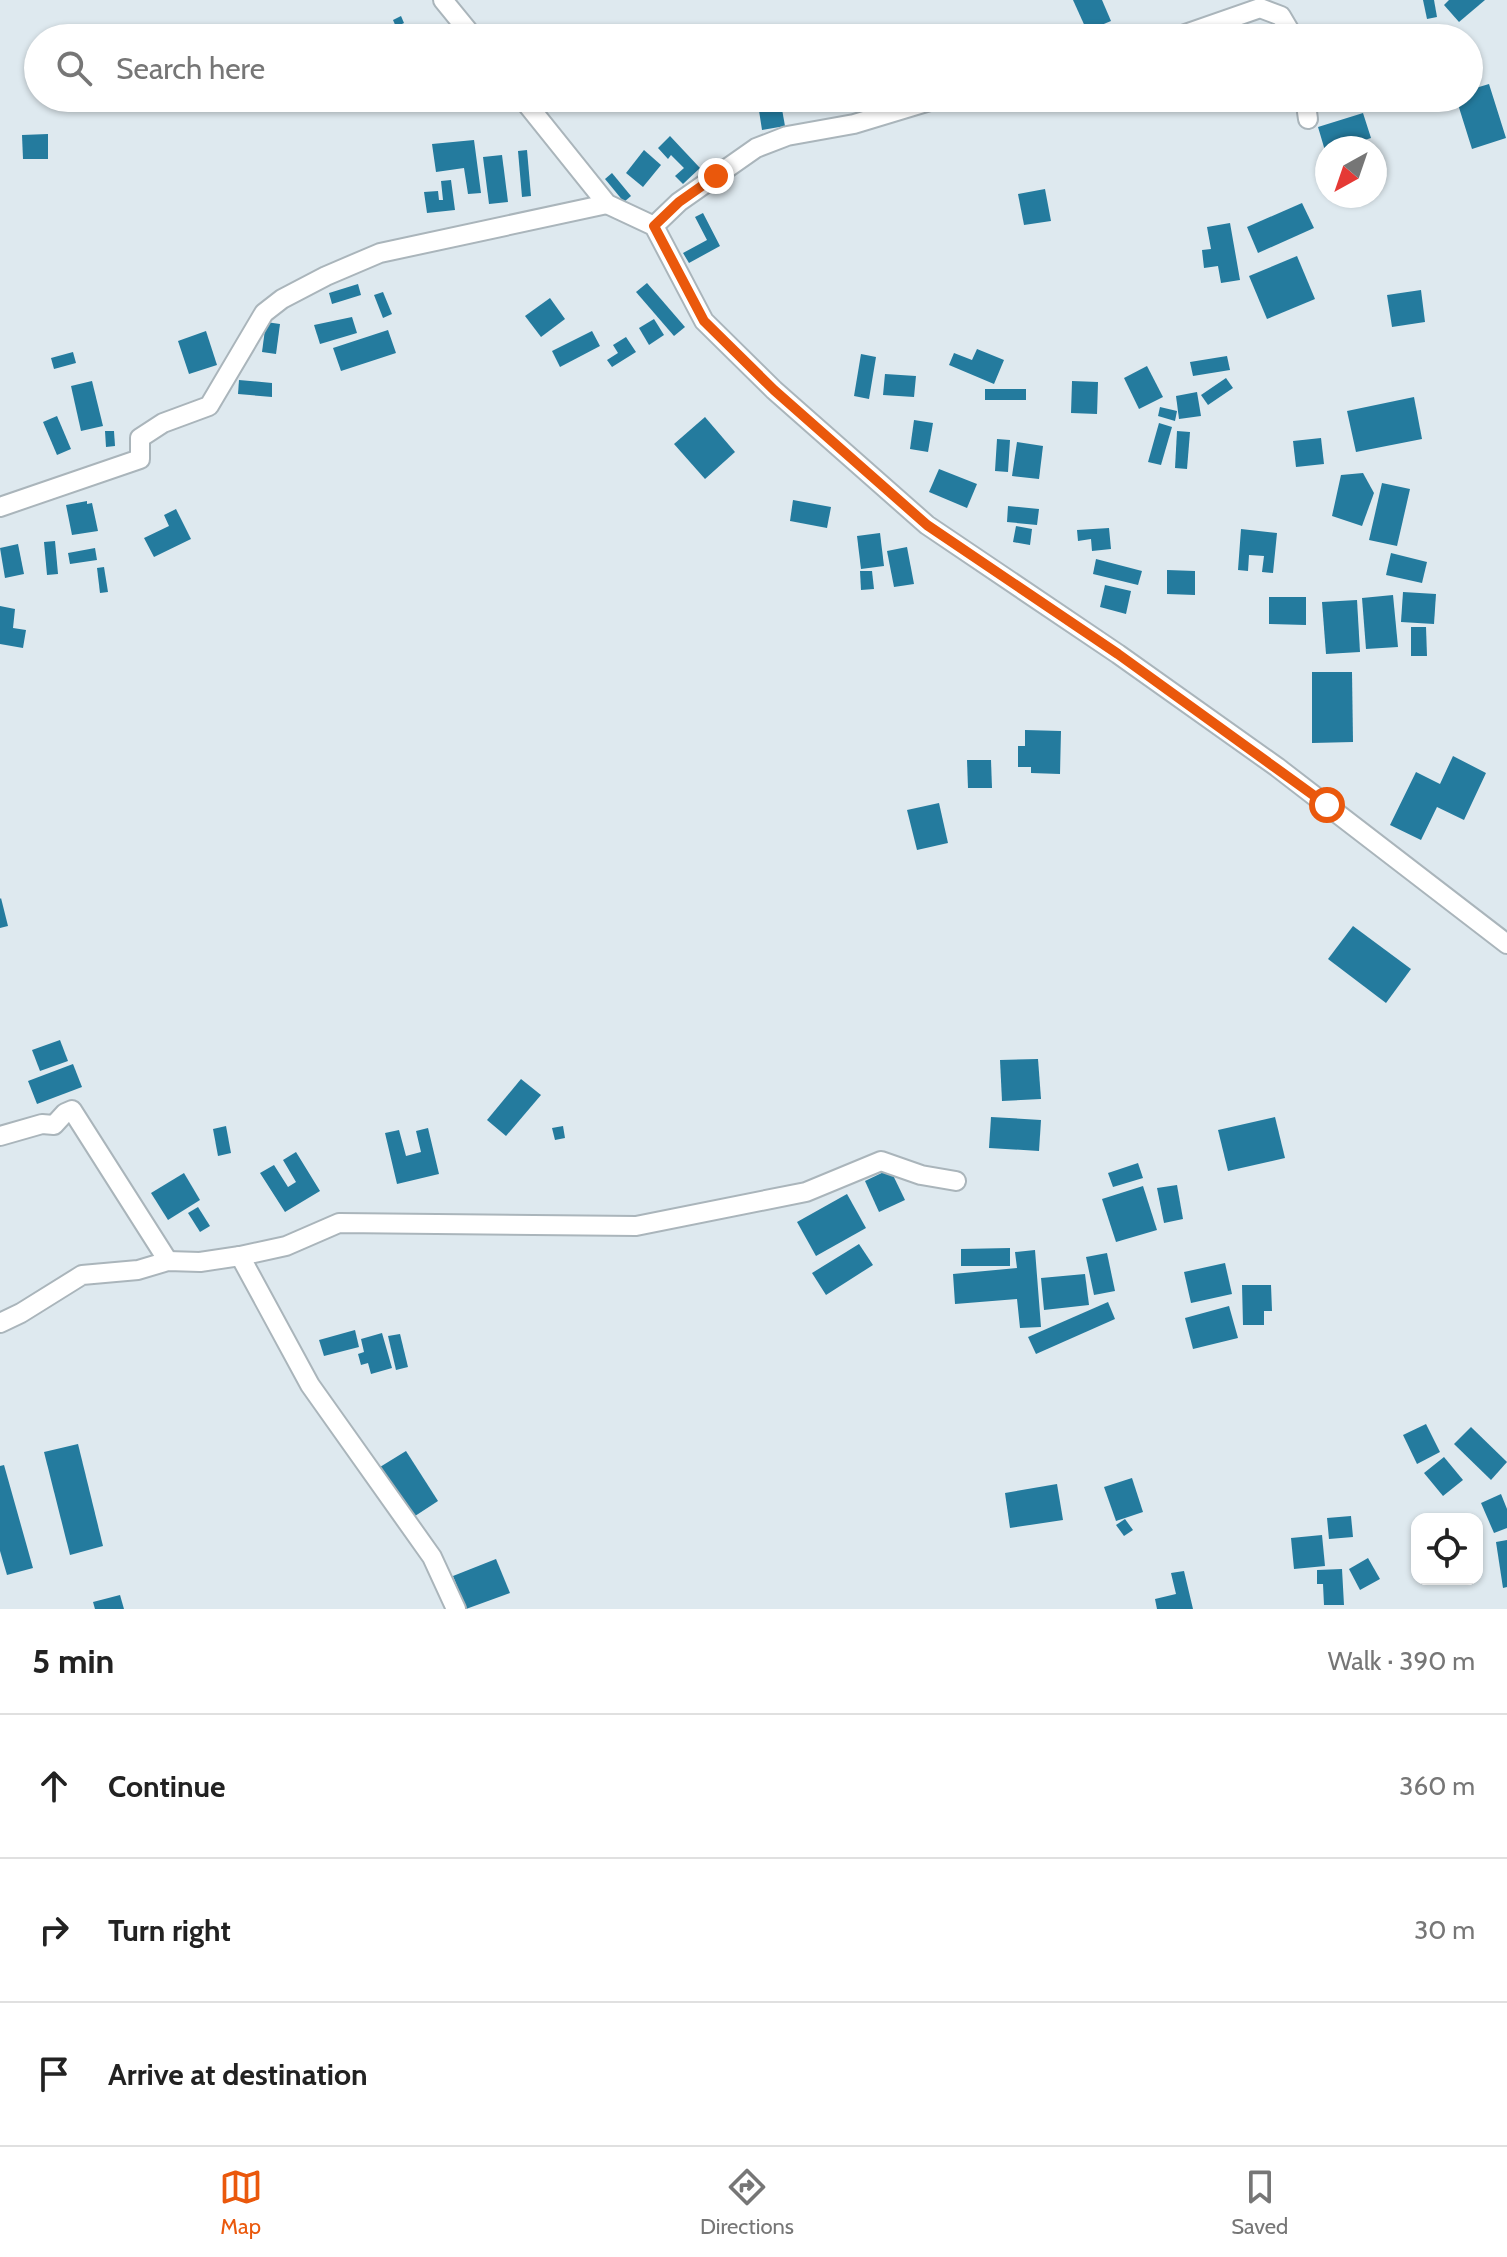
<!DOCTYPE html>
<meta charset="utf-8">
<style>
:root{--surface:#fff;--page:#f2f2f2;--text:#222;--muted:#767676;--line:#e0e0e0;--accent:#ea580c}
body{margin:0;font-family:Cabin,sans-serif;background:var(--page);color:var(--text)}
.controls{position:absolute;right:24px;bottom:24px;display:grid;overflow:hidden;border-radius:16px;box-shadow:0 2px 6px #0004}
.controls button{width:72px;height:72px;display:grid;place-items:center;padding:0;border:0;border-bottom:2px solid var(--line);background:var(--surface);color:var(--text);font:40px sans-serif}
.compass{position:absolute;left:1315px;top:136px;width:72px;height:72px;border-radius:50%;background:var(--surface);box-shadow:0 2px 6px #0004;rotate:220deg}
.stop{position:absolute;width:24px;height:24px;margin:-18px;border:6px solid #ea580c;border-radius:50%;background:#fff}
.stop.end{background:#ea580c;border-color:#fff;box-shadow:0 2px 8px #0008}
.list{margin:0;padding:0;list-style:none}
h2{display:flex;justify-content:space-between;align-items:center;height:104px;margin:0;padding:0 32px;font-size:34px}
h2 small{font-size:26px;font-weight:400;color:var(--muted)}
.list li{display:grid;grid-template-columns:52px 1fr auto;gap:24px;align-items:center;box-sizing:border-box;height:144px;padding:0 32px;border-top:2px solid var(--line)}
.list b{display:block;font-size:30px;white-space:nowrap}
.list em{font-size:26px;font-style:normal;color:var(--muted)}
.icon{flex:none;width:44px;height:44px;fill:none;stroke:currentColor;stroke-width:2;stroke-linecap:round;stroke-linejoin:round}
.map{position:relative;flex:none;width:1507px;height:1609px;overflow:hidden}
.search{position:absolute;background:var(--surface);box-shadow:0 2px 6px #0004;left:24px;right:24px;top:24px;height:88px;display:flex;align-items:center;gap:20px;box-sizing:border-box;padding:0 28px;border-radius:44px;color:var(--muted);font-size:30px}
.sheet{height:536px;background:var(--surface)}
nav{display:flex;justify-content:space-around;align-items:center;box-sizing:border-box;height:112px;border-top:2px solid var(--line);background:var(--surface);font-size:22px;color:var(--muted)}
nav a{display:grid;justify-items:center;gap:4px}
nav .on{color:var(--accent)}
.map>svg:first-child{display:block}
.building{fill:#247b9e}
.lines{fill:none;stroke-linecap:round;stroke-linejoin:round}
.minor-casing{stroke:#aab5bb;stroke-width:22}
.minor{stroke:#fff;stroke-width:18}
.route{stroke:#ea580c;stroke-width:10}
</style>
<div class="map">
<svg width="1507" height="1609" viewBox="0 0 1507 1609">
<rect width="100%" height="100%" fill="#dee9ef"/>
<g class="building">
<path d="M1073,0H1102L1111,21L1087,31Z"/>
<path d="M1423,0H1434L1437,17L1427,19Z"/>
<path d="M1449,0H1485L1459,22L1444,5Z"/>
<path d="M401,16L404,23L396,27L393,20Z"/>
<path d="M1489,84L1506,138L1472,149L1456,98H1469V90Z"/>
<path d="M757,98H780L785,126L762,130Z"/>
<path d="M1325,98H1366V99L1328,109Z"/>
<path d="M1363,113L1371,138L1340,148H1327L1326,154L1318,127Z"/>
<path d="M48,134V159H23L22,135Z"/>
<path d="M670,136L700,168L683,184L675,176L684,168L671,155L668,159L658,148Z"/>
<path d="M474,140L481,193L468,194L464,168L436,172L432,144Z"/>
<path d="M527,150L531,196L522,197L518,151Z"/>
<path d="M644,150L661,165L643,187L626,173Z"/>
<path d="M502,155L508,202L489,204L483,157Z"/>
<path d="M612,173L631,196L624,202L605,179Z"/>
<path d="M451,180L455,210L427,213L424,192L438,191L439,200H443L441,181Z"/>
<path d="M1045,189L1051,221L1024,225L1018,194Z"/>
<path d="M1302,203L1314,228L1258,253L1247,227Z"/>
<path d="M703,213L720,246L689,263L683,253L707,240L695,217Z"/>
<path d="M1230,223L1240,280L1221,283L1218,266L1204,268L1202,250L1211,249L1207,227Z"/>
<path d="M1297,256L1315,299L1267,319L1249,276Z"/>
<path d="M647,283L685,327L674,336L636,292Z"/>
<path d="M358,284L361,295L332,304L329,293Z"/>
<path d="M1421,290L1425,322L1392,327L1387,295Z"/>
<path d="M383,292L392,314L383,318L374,295Z"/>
<path d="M550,298L565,319L541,337L525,316Z"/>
<path d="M352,317L357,333L320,344L314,325Z"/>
<path d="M654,319L664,335L649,345L639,328Z"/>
<path d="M266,322L280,324L276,354L262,352Z"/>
<path d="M388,330L396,353L341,371L333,348Z"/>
<path d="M206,331L217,365L189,374L178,341Z"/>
<path d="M592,331L600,346L560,367L552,351Z"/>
<path d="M626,337L636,352L612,367L607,360L618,353L613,345Z"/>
<path d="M977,349L1004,360L994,384L949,365L954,353L972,360Z"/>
<path d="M73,352L76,363L54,369L51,358Z"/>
<path d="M861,354L876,357L869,399L854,396Z"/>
<path d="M1227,356L1230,370L1193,376L1190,362Z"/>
<path d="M1147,366L1163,397L1139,409L1124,378Z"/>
<path d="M885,374L916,376L914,397L883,395Z"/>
<path d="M1226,378L1233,388L1208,405L1201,395Z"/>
<path d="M239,380L272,383V397L238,394Z"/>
<path d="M92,381L103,426L81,431L71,386Z"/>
<path d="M1072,381L1098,382L1097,414L1071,413Z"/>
<rect x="985" y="389" width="41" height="11"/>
<path d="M1197,392L1201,416L1179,419L1176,396Z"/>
<path d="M1414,397L1422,439L1356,452L1347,411Z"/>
<path d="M1160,407L1177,411L1175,421L1158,416Z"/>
<path d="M57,416L71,449L57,455L43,422Z"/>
<path d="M705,417L735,452L705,479L674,444Z"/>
<path d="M914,420L933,423L928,452L910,449Z"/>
<path d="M1159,423L1172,427L1161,465L1148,462Z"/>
<path d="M105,431H114L115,446L106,447Z"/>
<path d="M1177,431L1190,432L1187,469L1175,468Z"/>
<path d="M1321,438L1324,464L1296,467L1293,441Z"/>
<path d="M997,439L1010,440L1008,472L995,471Z"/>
<path d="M1017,442L1043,446L1039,479L1012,476Z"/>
<path d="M939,469L977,484L967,508L929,492Z"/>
<path d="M1363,473L1374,493L1362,526L1332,516L1341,475Z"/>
<path d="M1382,483L1410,489L1397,546L1369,540Z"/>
<path d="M793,500L831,507L827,528L790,521Z"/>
<path d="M87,501V504L92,503L98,531L72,535L66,505Z"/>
<path d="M1008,506L1039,509L1037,525L1007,522Z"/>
<path d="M176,509L191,539L154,557L144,538L169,526L164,515Z"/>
<path d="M1016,526L1032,529L1030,545L1013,542Z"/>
<path d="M1109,528L1111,549L1092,551L1091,539L1078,541L1077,530Z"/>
<path d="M1241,529L1277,533L1273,573L1262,572L1264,556L1249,555L1248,571L1238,570Z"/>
<path d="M880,533L884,566L861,569L857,536Z"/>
<path d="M55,541L58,574L47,575L44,542Z"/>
<path d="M18,544L24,574L5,578L0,548Z"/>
<path d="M907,547L914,584L894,587L887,551Z"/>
<path d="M95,548L97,560L70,564L68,553Z"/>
<path d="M1391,553L1427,562L1422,583L1386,575Z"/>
<path d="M1096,559L1142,571L1138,585L1093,574Z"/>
<path d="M104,567L108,592L100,593L97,568Z"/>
<path d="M1167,570L1195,571V595L1167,594Z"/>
<path d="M860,571H872L874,589L861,590Z"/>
<path d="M1105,585L1131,591L1126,614L1100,607Z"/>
<path d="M1403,592L1436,594L1434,624L1401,622Z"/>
<path d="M1393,595L1398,647L1366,649L1362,598Z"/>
<path d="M1269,597H1306V625L1269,624Z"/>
<path d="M1357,600L1360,652L1326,654L1322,602Z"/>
<path d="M0,606L15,609L13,628L26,630L23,648L0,644Z"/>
<path d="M1411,627H1426L1427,656H1411Z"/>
<path d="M1312,672H1352L1353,742L1312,743Z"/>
<path d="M1025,730L1061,731L1060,774L1031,773V767H1018V746H1025Z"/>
<path d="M1453,756L1486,773L1464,820L1437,807L1421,840L1390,825L1416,772L1440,784Z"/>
<path d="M967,760H991L992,788H968Z"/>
<path d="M939,803L948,843L917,850L907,810Z"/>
<path d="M1,898L8,926L0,928V899Z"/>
<path d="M1353,926L1411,969L1386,1003L1328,959Z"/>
<path d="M60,1040L68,1061L40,1071L32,1050Z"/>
<path d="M1038,1059L1041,1099L1002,1101L1000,1060Z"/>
<path d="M73,1064L82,1087L37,1104L28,1081Z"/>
<path d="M521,1079L541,1095L506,1136L487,1120Z"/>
<path d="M991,1117L1041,1120L1039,1151L989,1148Z"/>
<path d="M1275,1117L1285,1158L1228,1171L1218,1130Z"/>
<path d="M226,1126L231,1153L218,1156L213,1129Z"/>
<path d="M563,1126L565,1138L555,1140L552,1128Z"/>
<path d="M428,1128L439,1174L397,1184L385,1133L399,1130L406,1156L421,1152L416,1131Z"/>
<path d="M296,1152L320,1191L285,1212L260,1173L274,1165L288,1187L296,1182L283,1160Z"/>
<path d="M1138,1163L1143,1178L1113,1187L1108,1173Z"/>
<path d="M890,1169L905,1200L879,1212L865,1181Z"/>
<path d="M184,1173L200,1200L168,1220L151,1193Z"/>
<path d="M1177,1185L1183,1219L1164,1223L1157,1188Z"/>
<path d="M1143,1186L1157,1230L1116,1242L1102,1199Z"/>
<path d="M847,1194L866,1228L816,1256L797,1222Z"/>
<path d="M198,1207L210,1226L200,1232L188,1213Z"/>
<path d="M859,1244L873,1265L826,1295L812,1273Z"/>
<path d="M1010,1248V1266H961V1249Z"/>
<path d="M1035,1250L1041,1327L1020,1328L1017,1299L955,1304L953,1274L1017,1268L1015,1252Z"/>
<path d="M1107,1253L1115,1291L1094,1295L1086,1257Z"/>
<path d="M1225,1263L1232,1294L1191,1303L1184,1272Z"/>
<path d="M1085,1274L1089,1305L1044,1310L1041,1278Z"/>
<path d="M1242,1285H1271L1272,1311H1264V1325H1243Z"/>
<path d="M1108,1302L1115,1319L1036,1354L1028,1337Z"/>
<path d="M1229,1306L1238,1338L1193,1349L1185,1318Z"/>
<path d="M355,1330L359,1347L324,1356L319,1340Z"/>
<path d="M382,1333L392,1368L371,1374L368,1363L361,1365L358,1354L364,1352L361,1339Z"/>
<path d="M400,1334L408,1367L396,1370L388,1336Z"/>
<path d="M1426,1424L1440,1452L1417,1464L1403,1435Z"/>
<path d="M1471,1427L1507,1462L1491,1480L1454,1444Z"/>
<path d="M78,1444L103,1546L70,1555L44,1452Z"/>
<path d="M406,1451L438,1501L412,1518L380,1467Z"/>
<path d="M1444,1457L1463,1480L1443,1496L1424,1473Z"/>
<path d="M4,1465L33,1568L7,1575L0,1551V1466Z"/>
<path d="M1132,1478L1143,1512L1116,1521L1104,1487Z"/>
<path d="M1057,1484L1063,1520L1010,1528L1005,1493Z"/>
<path d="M1501,1494L1507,1509V1528L1494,1533L1481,1503Z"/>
<path d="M1351,1516L1353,1537L1329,1539L1327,1518Z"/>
<path d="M1125,1519L1133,1530L1124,1536L1116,1525Z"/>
<path d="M1322,1535L1325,1566L1294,1569L1291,1538Z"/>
<path d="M1507,1540V1587L1503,1588L1496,1542Z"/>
<path d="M1368,1558L1380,1579L1360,1590L1349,1569Z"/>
<path d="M496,1559L510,1593L466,1609L453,1576Z"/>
<path d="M1342,1569L1344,1605H1324L1323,1584H1317V1570Z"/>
<path d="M1184,1571L1193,1609H1157L1155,1599L1176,1594L1171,1573Z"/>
<path d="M120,1595L124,1609H95L93,1602Z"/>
</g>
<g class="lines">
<defs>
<g id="minor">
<path d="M443,0L474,38"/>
<path d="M1174,38L1260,8L1281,16L1294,38"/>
<path d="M522,98L607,204L654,226L704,321L774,390L927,525L1118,654L1277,767L1507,944"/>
<path d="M1305,98L1308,119"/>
<path d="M654,226L679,202L756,148L787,136L854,124L940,98"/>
<path d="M0,507L140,459V438L163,423L209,406L264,313L282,299L326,276L380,253L607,204"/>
<path d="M0,1136L42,1124L54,1125L65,1113L72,1110L168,1261"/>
<path d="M240,1256L310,1385L432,1557L456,1609"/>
<path d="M0,1323L21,1313L82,1275L138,1270L168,1261L200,1262L240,1256L286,1246L339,1223L636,1226L806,1192L881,1161L921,1175L956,1181"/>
</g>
</defs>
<use href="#minor" class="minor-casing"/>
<use href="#minor" class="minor"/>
</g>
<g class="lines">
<path class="route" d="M716,176L679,202L654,226L704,321L774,390L927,525L1118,654L1327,805"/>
</g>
</svg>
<div class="controls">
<button><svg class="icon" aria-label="locate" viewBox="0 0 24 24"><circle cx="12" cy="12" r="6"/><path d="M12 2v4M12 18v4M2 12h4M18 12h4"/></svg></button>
</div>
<svg class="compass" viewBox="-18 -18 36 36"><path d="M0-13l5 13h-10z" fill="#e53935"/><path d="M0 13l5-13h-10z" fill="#767676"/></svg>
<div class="stop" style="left:1327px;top:805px"></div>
<div class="stop end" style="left:716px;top:176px"></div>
<div class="search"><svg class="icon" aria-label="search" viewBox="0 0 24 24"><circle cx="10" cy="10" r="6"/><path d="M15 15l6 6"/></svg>Search here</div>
</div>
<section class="sheet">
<h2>5 min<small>Walk · 390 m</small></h2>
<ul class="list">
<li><svg class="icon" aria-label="ahead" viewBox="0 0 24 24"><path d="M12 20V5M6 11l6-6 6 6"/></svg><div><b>Continue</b></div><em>360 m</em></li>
<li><svg class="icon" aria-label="right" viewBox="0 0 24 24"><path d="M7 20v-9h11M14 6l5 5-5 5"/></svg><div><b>Turn right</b></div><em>30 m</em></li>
<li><svg class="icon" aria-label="arrive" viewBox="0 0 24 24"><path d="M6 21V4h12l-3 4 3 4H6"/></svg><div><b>Arrive at destination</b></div></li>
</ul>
</section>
<nav>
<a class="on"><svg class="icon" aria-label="map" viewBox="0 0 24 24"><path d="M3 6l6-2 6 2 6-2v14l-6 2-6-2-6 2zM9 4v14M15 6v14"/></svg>Map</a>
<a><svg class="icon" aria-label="directions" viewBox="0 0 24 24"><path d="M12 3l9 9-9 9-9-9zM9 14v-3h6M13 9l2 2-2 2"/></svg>Directions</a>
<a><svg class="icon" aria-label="saved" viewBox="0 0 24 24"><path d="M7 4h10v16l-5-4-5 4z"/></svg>Saved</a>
</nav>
